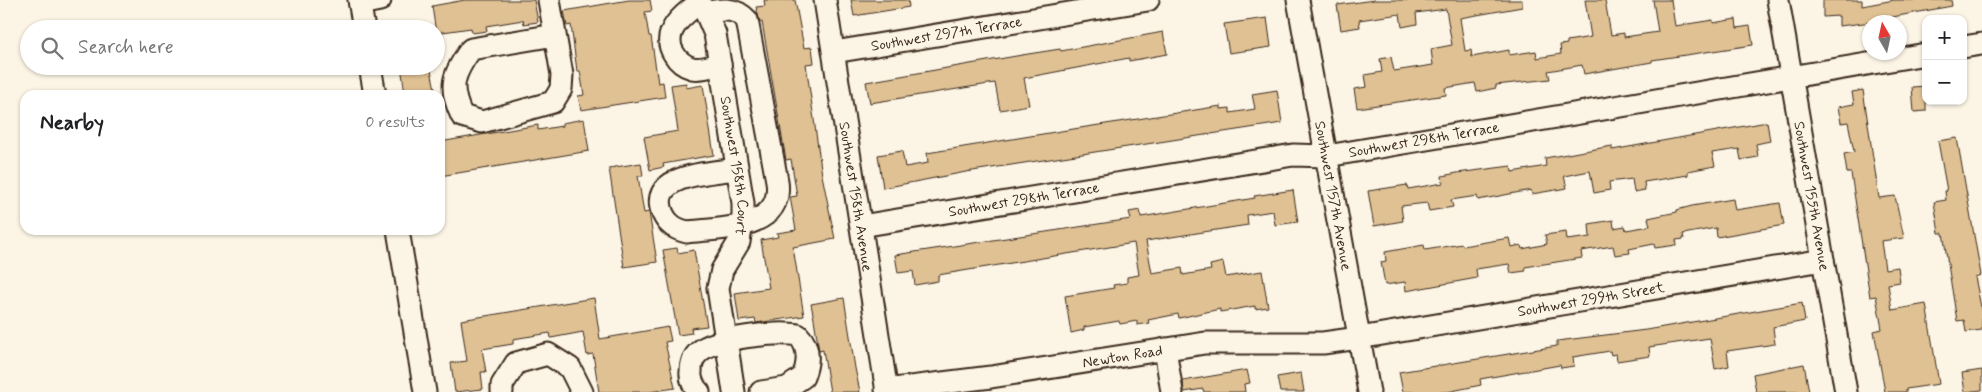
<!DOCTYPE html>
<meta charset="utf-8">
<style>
:root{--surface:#fff;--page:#f6f6f6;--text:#202124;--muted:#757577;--line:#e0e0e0}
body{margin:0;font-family:Mynerve,sans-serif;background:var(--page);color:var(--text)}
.controls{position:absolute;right:15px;top:15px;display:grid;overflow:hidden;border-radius:10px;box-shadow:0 1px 4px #0004}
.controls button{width:45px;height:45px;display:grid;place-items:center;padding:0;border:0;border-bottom:1px solid var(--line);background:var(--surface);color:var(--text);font:25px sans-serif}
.compass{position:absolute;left:1862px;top:15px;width:45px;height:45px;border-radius:50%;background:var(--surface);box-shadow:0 1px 4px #0004;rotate:351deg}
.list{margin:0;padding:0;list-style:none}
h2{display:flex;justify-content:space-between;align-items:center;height:65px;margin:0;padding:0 20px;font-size:21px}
h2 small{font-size:16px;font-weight:400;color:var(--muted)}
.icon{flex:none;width:28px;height:28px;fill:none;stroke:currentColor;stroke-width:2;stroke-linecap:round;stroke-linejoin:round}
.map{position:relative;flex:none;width:1982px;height:392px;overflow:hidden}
.search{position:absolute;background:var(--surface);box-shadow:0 1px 4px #0004;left:20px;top:20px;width:425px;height:55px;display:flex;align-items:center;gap:12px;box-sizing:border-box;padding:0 18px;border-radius:28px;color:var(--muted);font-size:19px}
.panel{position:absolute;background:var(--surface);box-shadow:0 1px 4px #0004;left:20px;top:90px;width:425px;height:145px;border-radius:15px}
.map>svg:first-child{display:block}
.building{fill:#dfc193;stroke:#3b2a1e}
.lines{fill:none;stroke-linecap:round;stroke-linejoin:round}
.minor-casing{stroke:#3b2a1e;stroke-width:25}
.minor{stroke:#fcf5e5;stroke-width:21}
.labels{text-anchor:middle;stroke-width:4.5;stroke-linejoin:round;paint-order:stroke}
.street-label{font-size:15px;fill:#3b2a1e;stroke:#fcf5e5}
</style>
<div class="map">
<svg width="1982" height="392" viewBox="0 0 1982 392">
<rect width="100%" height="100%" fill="#fcf5e5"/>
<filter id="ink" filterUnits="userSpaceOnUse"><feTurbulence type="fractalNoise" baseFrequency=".02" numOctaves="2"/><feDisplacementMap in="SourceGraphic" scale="10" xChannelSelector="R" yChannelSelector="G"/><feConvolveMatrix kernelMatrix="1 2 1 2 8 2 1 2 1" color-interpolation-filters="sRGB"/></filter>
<g filter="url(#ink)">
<g class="building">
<path d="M465,0H534L538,22L524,24L523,20L486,26L487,31L472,33L471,28L436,33L432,6Z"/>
<path d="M629,0H650L652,11L645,12L649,36H651L658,83L663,82L665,97L581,110L578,96L584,95L580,71H577L571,25L567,26L564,11Z"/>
<path d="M764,0H795L804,48L812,47L814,63L806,64L822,175L835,239L793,247L804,316L756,323L755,319L739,321L735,293L769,288L761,240L778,237L777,233L796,230L790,197L797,196L791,159L786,160L762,22H760L756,7L765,6Z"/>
<path d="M851,0H908L909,7L854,16Z"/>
<path d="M1374,0H1522V7L1460,18L1465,51L1471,50L1472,57L1509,50V55L1536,51L1537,58L1561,54L1560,45L1567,44V41L1591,37L1585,0H1605L1611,35L1624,33V37L1658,32L1653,0H1671L1675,26L1713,20V23L1736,19L1737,28L1750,26L1753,45L1652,60V62L1584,74L1582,65L1548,71L1550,79L1496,85V88L1477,92L1475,83L1445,88L1446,95L1357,108L1354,89L1367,87L1365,75L1382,72L1380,59L1391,57L1394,71L1433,65L1431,49L1452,45L1446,9L1416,13L1417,24L1402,27L1400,14L1359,20L1360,27L1341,30L1337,5Z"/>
<path d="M1823,0H1862V6L1894,0H1951L1952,6L1887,18L1888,20L1839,26V16L1823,17Z"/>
<path d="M1267,18L1271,47L1229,53L1224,24Z"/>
<path d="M1163,32L1167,54L1129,61V58L1024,78L1029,105L1000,110L995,83L870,103L866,82L1022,55L1060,49L1061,51Z"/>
<path d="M401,66H430L435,89L405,94Z"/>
<path d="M686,83V88L703,85L714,155L663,164L664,167L650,170L644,137L678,131L671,85Z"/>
<path d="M1926,86V111L1914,112L1912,87Z"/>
<path d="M1277,90L1282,123L966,172L883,188L878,155L902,151L905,167L928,163L927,153L1067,130L1221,106V109L1230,108V113L1255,109L1252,94Z"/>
<path d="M1863,90L1879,198L1895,196L1904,238L1881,241L1885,269L1898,267L1900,282L1888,284L1892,310L1926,304L1939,384L1906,389V392H1885L1874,331L1882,329L1876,296L1870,297L1851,173H1847L1844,154L1854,152L1848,122L1841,123L1838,107L1854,104L1852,92Z"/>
<path d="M584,119L589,151L440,176V142L538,125V130L562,126V123Z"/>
<path d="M1767,122L1770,141L1756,144L1758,157L1741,160L1739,149L1712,153L1715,166L1688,171V175L1644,182L1645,190L1634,192L1632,179L1609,182L1610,190L1594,193L1590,171L1564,176L1567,188L1532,194L1531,190L1478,200L1477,196L1451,200L1453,207L1429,211L1427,203L1401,206L1403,221L1374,226L1368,191L1407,185L1408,189L1443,183L1442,176L1457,173L1511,166L1512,172L1546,166L1545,158L1612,146V150Z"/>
<path d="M1957,138L1981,275L1975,277L1982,312V330L1966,332L1964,320L1957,321L1943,233H1939L1934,202L1946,200L1945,191H1947L1938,141Z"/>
<path d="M641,163L643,176H638L642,201L644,213L649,212L657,262L624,267L609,168Z"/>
<path d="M1293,190L1298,222L1275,225L1273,211L1247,215L1248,225L1146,241L1152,273L1182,268L1183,275L1211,270L1210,265L1223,262L1226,277L1262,271L1268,307L1255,309V306L1220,312V309L1179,318L1178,314L1148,320L1149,323L1137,325V321L1120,324L1119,321L1084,327V330L1071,333L1065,296L1114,288L1113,285L1127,283V277L1139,275L1134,243L938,275V281L915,285L913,271L898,273L895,255L1131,219L1129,212L1140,210L1141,217L1255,198L1254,196Z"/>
<path d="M1733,199L1735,210L1780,203L1784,225L1717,237L1716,228L1683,234L1684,239L1676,240L1677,245L1655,248L1654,244L1629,249L1630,253L1615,255L1613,246L1581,251L1582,258L1525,267L1526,271L1511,273L1509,264L1476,269L1477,278L1406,291L1405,282L1385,285L1381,262L1386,261L1385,252L1424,245L1425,250L1462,244L1463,246L1509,238L1511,247L1521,245L1522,249L1547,244L1545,235L1566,232L1567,240L1590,237L1589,224L1613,220L1614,228L1625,226L1626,230L1650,226L1648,218L1677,212V210L1692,206Z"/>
<path d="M677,248L678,253L694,250L707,326L691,328L692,333L678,335L663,250Z"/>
<path d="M594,298L600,339L668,327L671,341L665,342L675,388L649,392H599L593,354L587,355L583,332L551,338L550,333L513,339V344L482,349L486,372H481L483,389L455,392L451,363L467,361L461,320Z"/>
<path d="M844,298L855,368L860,392H830L823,350L819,351L814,319L811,304Z"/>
<path d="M1802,303L1805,321L1773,327L1775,344L1727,351L1729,366L1715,369L1710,338L1649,347L1650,356L1617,361L1616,354L1611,355L1610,351L1573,357L1574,366L1561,368L1560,365L1480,379L1481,385L1447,392H1403L1399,372L1557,346V341L1646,330Z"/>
<path d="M1804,364L1809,392H1756L1753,374Z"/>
<path d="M1247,370L1250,383L1244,384L1245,392H1204L1203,389L1184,392L1183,381Z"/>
<path d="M1982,370V390L1965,392L1962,373Z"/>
<path d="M1301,373L1304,392H1280L1277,377Z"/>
</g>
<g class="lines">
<defs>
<g id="minor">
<path d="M359,0L364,29"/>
<path d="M549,0L562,75L561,89L553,102L482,122L462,116C448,87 453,74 471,49L555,35"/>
<path id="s1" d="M697,0L706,13L715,34L743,203V216L739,242L722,270L718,288L734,392"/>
<path id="s2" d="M825,0L887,392"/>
<path id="s3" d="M1298,0L1369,392"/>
<path id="s4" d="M1778,0L1846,392"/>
<path d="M699,3C684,14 660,32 674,54C678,61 685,66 692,68C701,70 712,66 720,64"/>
<path d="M360,4L380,0"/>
<path d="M706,13C722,9 735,7 747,20L777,181C784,230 722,228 687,232C676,229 668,225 663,214C646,173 713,173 737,169"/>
<path d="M1963,47L1982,44"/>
<path id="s5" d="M834,52L1148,0"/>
<path d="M370,66L375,95"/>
<path id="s6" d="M861,226L1293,155L1327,156L1926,54"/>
<path d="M398,230L425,392"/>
<path d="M1165,349L1172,392"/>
<path id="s7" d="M886,390L991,377L1205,343H1323L1359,338L1823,260"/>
<path d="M502,392V385L516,363L548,354L570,368L582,392"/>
<path d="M699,392C694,388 690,378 691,372C691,363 693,357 700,351C715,338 778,331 798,335C810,347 809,362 803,377L787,388L761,392"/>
</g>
</defs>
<use href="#minor" class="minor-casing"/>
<use href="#minor" class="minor"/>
</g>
</g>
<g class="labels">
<g class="street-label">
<text dy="5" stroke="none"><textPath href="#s5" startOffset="114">Southwest 297th Terrace</textPath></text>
<text dy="5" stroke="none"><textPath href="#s6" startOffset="570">Southwest 298th Terrace</textPath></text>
<text dy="5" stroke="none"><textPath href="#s1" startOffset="172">Southwest 158th Court</textPath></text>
<text dy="5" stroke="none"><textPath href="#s2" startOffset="199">Southwest 158th Avenue</textPath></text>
<text dy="5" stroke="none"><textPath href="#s3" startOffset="199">Southwest 157th Avenue</textPath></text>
<text dy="5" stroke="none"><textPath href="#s4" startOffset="199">Southwest 155th Avenue</textPath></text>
<text dy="5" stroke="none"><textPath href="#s6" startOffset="165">Southwest 298th Terrace</textPath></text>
<text dy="5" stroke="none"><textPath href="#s7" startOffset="712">Southwest 299th Street</textPath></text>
<text dy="5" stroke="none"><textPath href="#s7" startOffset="239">Newton Road</textPath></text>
</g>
</g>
</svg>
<div class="controls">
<button>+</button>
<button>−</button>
</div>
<svg class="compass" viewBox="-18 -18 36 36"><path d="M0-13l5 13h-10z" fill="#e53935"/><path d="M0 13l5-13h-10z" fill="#757577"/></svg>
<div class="search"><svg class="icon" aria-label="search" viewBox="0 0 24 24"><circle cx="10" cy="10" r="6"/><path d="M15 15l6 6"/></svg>Search here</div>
<section class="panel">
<h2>Nearby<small>0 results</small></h2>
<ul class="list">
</ul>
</section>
</div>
